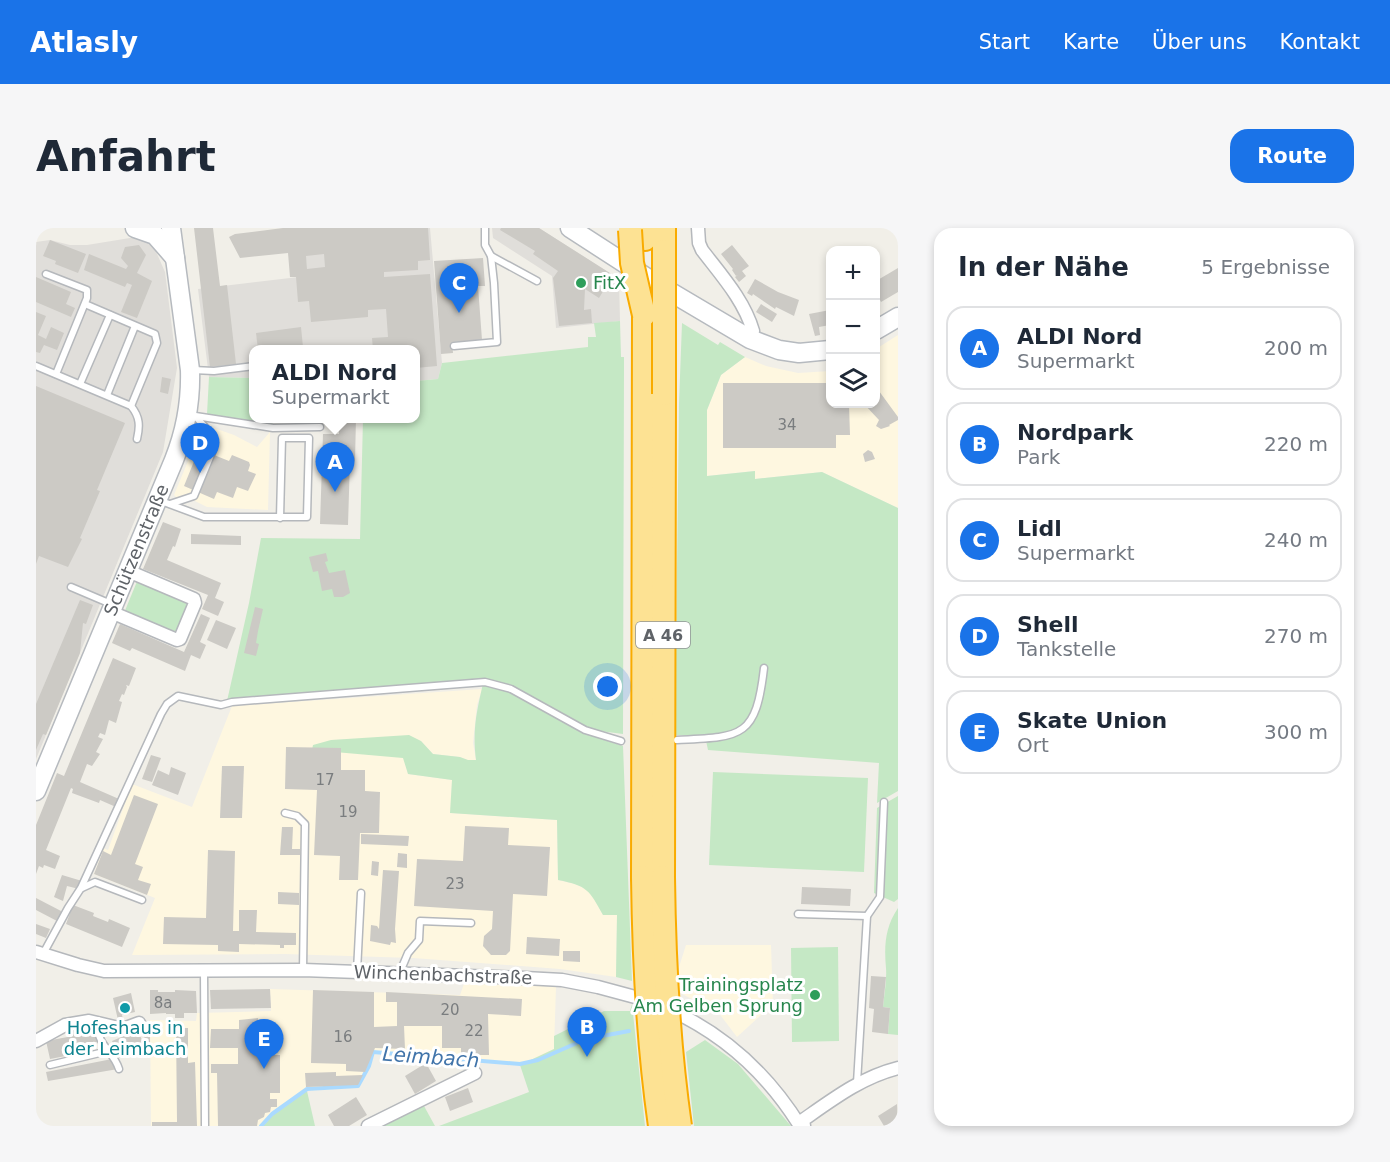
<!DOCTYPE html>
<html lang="de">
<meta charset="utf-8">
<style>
:root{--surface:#fff;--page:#f6f6f7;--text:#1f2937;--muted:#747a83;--line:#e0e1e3;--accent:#1a73e8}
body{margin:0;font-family:"DejaVu Sans",sans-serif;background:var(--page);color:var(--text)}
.controls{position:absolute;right:18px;top:18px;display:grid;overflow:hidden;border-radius:12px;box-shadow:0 3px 9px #0003}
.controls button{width:54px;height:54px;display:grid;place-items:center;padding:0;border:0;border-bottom:2px solid var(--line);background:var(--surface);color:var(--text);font:30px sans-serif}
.you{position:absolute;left:572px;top:459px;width:21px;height:21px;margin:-15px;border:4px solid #fff;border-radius:50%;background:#1a73e8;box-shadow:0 0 0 9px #1a73e833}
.badge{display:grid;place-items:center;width:39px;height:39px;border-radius:50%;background:var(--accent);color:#fff;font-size:20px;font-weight:700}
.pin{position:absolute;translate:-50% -50px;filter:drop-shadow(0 2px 3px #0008)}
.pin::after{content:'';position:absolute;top:32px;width:21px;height:18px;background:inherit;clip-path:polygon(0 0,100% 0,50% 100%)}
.popup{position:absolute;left:213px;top:117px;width:171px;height:78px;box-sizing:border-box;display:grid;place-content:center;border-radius:12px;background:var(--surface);filter:drop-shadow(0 2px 4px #0005);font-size:20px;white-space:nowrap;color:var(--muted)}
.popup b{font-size:22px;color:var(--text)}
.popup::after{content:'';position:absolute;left:50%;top:100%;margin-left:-12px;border:12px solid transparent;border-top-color:var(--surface)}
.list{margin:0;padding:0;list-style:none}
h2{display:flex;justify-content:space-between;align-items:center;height:78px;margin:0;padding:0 24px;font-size:26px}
h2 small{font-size:20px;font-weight:400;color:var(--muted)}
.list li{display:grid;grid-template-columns:39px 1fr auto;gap:18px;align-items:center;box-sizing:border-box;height:84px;margin:0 12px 12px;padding:0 12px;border:2px solid var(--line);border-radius:18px}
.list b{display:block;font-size:22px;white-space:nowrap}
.list p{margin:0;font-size:20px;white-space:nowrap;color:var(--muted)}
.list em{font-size:20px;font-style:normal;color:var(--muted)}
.icon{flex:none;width:33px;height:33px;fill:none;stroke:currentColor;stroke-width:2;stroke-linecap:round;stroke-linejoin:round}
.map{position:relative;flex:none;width:862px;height:898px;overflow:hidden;border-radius:18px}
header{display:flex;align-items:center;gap:36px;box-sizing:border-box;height:84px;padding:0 30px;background:var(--accent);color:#fff}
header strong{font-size:28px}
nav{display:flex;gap:33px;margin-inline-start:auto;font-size:21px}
.intro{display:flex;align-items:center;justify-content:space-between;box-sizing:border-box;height:144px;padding:0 36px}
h1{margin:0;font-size:42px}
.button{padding:15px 27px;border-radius:18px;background:var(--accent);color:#fff;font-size:21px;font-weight:700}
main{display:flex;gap:36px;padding:0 36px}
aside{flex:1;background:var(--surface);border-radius:18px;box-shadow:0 3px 9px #0003}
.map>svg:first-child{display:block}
.commercial{fill:#fef7e0}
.industrial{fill:#e0deda}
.green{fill:#c5e8c5}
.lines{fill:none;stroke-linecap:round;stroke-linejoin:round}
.stream{stroke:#aadaff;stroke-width:4}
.building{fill:#cccac5;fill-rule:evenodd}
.lane-casing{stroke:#b5b8bc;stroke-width:9}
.street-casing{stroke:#b5b8bc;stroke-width:15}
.secondary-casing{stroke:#b6babf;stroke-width:21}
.highway-casing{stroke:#f9ab00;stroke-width:26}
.lane{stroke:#fff;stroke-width:6}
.street{stroke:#fff;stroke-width:12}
.secondary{stroke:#fff;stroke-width:18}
.highway{stroke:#fde293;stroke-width:22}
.highway-bridge-casing{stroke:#f9ab00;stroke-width:26;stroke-linecap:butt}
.highway-bridge{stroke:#fde293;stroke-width:22}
.leisure-dot{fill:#2e9e5b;stroke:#fff;stroke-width:2}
.culture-dot{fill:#0f9aa8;stroke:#fff;stroke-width:2}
.labels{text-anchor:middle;stroke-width:6;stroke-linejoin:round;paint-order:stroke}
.number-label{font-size:15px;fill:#7a7d7f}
.shield{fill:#fff;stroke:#8f9295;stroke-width:1.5}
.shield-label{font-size:16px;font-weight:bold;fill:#5f6368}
.leisure-label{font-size:18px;fill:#27864d;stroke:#fff;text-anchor:start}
.street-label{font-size:18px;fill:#5f6368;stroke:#fff}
.culture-label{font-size:18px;fill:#0d838f;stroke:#fff}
.water-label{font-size:20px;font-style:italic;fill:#4174aa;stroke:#fff}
</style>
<header>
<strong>Atlasly</strong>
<nav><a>Start</a><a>Karte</a><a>Über uns</a><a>Kontakt</a></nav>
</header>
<div class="intro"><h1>Anfahrt</h1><a class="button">Route</a></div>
<main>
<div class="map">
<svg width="862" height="898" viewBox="0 0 862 898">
<rect width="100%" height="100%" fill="#f1efe8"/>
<g class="commercial">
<path d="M862,107V280L786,244L719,251L718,243L671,248V182L685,147L709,129L730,138L762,145L794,143V176H840V121Z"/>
<path d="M164,195L198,207L221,219L234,204L232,282L171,279L157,272L147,276L138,267L157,221Z"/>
<path d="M446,461L441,477L437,515L440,532H431L424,529L397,526L385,513L330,511L295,512L368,530L372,546L416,552L415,585L521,592L522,652L539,656L554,663L567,687H581L580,749L524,741L377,730L249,726L96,727L119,670L58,646L67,620L72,622L96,556L156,579L196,478Z"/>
<path d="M650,717H735L737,776L701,809L682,784L636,761Z"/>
<path d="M429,753L520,759L518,821L484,837L339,825L335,837L323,859L271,863L270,861L235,885L224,898H115L114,792L160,793L161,785L235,783L234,761L424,767Z"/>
</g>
<g class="industrial">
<path d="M268,0H394L406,135L402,151L380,153V122H218V150L173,149L162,61L271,48Z"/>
<path d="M456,0H503L583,51L584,93L520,100L516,48L457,10Z"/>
<path d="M100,9L112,14L118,19L129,44L141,140L127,224L0,531V14L14,12L34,17H51Z"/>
</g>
<g class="green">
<path d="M584,93L585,129H588V141L587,506L564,503L565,511L587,518L596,753L580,749L581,687H567C553,662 552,658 522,652L521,592L414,585L416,552L372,546L367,530L276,522L277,517L295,512L373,507L385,513L397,526L424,529L432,532H440C436,501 441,482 448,451L191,473L213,375L225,310L324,311L327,191L380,190V153L402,151L406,135L552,119V109H560L558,95Z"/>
<path d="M646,95L682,117L684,114L709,129L685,147L671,182V248L719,243V251L786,244L862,280V563L841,575L843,535L672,522L669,508L639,507L643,175Z"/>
<path d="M173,149L218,150V190L242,191L233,198L171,186Z"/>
<path d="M102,351L153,373L142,407L88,385Z"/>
<path d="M677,544L832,550L828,644L673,637Z"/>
<path d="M862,568V671L858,674L838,665L841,580Z"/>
<path d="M862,680V807L852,806L854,780L847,779C848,767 851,753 850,740C848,718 849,699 862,680Z"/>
<path d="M802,719L803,813L756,814L755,720Z"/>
<path d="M596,776L609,898H403L493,864L484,837L518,821V808L568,783H594Z"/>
<path d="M669,812L702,836L755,898H658L650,824Z"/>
<path d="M271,863L279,898H227L237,887Z"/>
<path d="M388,878L399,898H340Z"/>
</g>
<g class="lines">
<path class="stream" d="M225,898L236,886L271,861L322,858L333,838L337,824L484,836L502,832L550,811L593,803"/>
</g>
<g class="building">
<path d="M158,0H177L184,58L191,57L200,136L174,139Z"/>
<path d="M247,0H392L394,32L382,33V42L348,44V49L394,46L401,138L380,140V122H337L336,110L352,109L350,81L332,82V89L275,94L273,73L262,74L260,49H254L252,25L204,30L193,9L199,6ZM288,26L289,39L271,41L270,28Z"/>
<path d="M465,0H503L577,47L563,70L549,61L548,82L555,81L556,95L523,98L517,50L522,43L497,26L499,23L464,2Z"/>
<path d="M14,12L50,26L42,45L19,36L20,33L7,28Z"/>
<path d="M103,17L110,27L101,45L116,53L101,90L85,84L96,57L91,55L89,59L48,42L53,26L90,41L92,38L85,30L89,19Z"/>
<path d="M696,17L713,38L706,43L710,48L703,54L699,49L702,47L700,48L696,42L697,41L685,26Z"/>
<path d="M447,30L449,58H442L446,112L416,114L417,125L405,126L398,33Z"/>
<path d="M862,40V64L845,74L840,64V53Z"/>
<path d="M0,49L35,64L30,76L39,80L35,89L0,74Z"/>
<path d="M719,51L742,64L763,72L758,88L740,79L739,81L717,66L716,68L711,65Z"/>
<path d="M725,76L741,86L736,94L720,84Z"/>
<path d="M794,82V97L783,99L784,107L779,108L773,86Z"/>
<path d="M0,84L10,88L2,107L10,111L15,99L28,105L21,122L8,117L4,125L0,124Z"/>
<path d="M265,99L267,119L222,122L220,105Z"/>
<path d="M126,149L135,151L132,166L124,164Z"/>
<path d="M687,155H794V176H813L814,207H800V220H687Z"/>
<path d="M0,158L89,195L61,262L64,263L44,310L46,311L32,339L3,328L0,336Z"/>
<path d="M843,163L862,189V192L853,197L854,198L845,201L840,198L843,192L828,176H840V166Z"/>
<path d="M289,190H320L319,233L314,232L312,297L284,296L287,206H303V198L288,197Z"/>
<path d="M163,221L193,233L196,227L213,234L214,237L212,243L220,246L212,263L201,259L197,270L181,264L178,271L148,258Z"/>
<path d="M832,222L836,224L839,231L829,234L827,226Z"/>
<path d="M127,294L145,301L139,319L137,318L131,332L185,355L179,370L188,374L182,388L166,381L172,367L107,341Z"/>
<path d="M155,306L205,308V317L155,316Z"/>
<path d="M290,325L292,333L289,334L293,345L309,342L314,365L307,369H298L296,361L286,363L282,343L277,344L273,329Z"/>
<path d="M44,372L57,377L50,396L47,395L44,425L10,507L7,506L0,522V476Z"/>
<path d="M219,379L227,381L222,403L220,415L223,416L220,428L208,425Z"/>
<path d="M165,386L174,390L164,414L170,417L164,431L155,427L149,443L96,420L94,423L76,415L84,396L148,424Z"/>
<path d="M180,392L200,400L191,421L171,412Z"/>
<path d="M77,430L100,440L93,458L90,457L91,459L88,467L86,466L83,473L86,474L80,495L73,492L69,507L64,505L62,509L67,511L60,524L64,526L56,538L51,536L44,554L83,571L80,579L64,572L63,575L36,565L37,561L35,560L10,622L24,628L19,641L8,637L7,640L3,638L0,646V597L21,545L28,548Z"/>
<path d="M250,519L305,520V542H329V563L344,564L343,605H324L322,652H303L304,628L278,627L281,562L249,561Z"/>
<path d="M115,527L125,530L116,554L106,551Z"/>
<path d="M186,538H208L206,590H184Z"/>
<path d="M135,539L150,545L142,567L116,557L122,542L133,547Z"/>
<path d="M98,567L122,576L99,636L107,639L102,652L115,656L111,667L58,646L67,623L75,627Z"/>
<path d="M429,598L473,600L472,617L514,619L511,668L477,666L474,723L470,727H455L447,718L448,708L456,701L457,683L378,678L381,631L427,633Z"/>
<path d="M246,599H257L256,621H264V627H244Z"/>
<path d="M325,606L373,608L372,618L325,616Z"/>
<path d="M172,622L199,623L197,703H203V682H221L220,704L260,705V717H248V720H244V717L203,716V724L182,723V717L127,716L128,689L170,690Z"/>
<path d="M362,625L371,626V640L361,639Z"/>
<path d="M336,633L343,634L342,648L335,647Z"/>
<path d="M347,642L363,643L359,701L360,715L355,714L354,717L334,713L335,697L341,698L343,701Z"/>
<path d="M26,647L46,653L43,661L31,658L27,673L18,669Z"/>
<path d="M766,659L815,661L814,678L765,676Z"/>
<path d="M242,664L263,665V677L242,676Z"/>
<path d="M0,670L27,684L21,693L0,682Z"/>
<path d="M37,677L58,685L57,688L72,694L73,691L94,700L86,719L30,696Z"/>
<path d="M0,696L14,701L10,710L0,706Z"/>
<path d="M491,709L524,711L523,728L490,726Z"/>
<path d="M527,723H544V734L527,733Z"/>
<path d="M835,748L850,749L847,779L854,780L852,806L836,804L838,781L833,780Z"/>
<path d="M234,761L235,780L175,781L174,762Z"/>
<path d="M114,762H122V764H139V762L160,763L161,785H148V790H139V786H130V785L114,786Z"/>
<path d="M277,762L338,764V799L361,798V774H350V764L486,771L485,788L452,786L453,827H425V820H406V798H368L369,821L339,820L329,844L310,843V836L275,835Z"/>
<path d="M95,765L99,784L86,787L87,791L82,792L77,770Z"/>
<path d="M222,790L223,801L237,800V827H244V865H234V871H241V879H235L234,884L229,885L228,889L222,892L221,898H182L181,845H175V836H202V820H174L175,801H203V792Z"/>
<path d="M114,798V816L112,818L105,801Z"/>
<path d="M56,800L62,814L38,817L40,826L14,831L10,813L37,808L36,803Z"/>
<path d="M140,800H152V835L159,834L161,898H116V894H141Z"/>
<path d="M102,802L109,820L83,830L76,813Z"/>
<path d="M76,831L82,841L12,853L10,844Z"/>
<path d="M390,835L400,853L379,866L369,848Z"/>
<path d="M300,844V848L327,847L322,857L270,859L269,845Z"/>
<path d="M432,860L437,874L414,883L409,869Z"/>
<path d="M320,869L331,887L313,898H298L292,887Z"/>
<path d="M861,876L862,898H848L842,888Z"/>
</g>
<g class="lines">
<defs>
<g id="lane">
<path d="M455,28L501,53"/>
<path d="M10,46L51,62V70L20,146"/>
<path d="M49,76L119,106L121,115L95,178"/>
<path d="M418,118L461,114L458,55L455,28L449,17V0"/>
<path d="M0,138L95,178C104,189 104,198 101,211"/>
<path d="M157,142L178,143L218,138"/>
<path d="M44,156L74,87"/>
<path d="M71,167L99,98"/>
<path d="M153,187L237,200L284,199"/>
<path d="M125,273L168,289H271L273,210H246L244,290"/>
<path d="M134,276L158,268L177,222L169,199L160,189"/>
<path d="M35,359L75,376"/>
<path d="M641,512C706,509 720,510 728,440"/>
<path d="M249,585L261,588L269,596L267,742"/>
<path d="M46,660L59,654L106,672"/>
<path d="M762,686L831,688"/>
<path d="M7,726L32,680L45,660L125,486L131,476L142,468L185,477L196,474L449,454L475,461L549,502L585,513"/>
<path d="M168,743L169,898"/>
<path d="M321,743L325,665"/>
<path d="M364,744L372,725L383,712L384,693L435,695"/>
<path d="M61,796C62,819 77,822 83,841"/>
<path d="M14,837L72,823"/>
<path d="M821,855L831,688L844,669L848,574"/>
</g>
<g id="street">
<path d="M662,0L663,15L666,22C685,47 708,72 717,103L714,111"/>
<path d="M75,384L141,412L144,411L159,375L158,371L92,343"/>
<path d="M0,724L42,737L68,743L267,742L489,750L526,752L562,759L614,773"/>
<path d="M630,780C687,805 731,845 764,898"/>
<path d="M0,813L29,797L53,793L87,801L103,795"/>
<path d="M332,898L439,845"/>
<path d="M768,898L767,892C797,871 826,849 862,840"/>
</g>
<g id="secondary">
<path d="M99,0L119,7L139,30"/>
<path d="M534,0L616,53L714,111L743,122L763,125L794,122"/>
<path d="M840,102L862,89"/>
<path id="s1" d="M0,563L138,232C150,202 155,174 154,142L135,0"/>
</g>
<g id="highway">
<path d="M628,0V23"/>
<path d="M609,11V0"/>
<path d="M607,649L608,87"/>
<path d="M627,649L628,166"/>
</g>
</defs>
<use href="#lane" class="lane-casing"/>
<use href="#street" class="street-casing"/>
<use href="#secondary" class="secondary-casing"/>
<use href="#highway" class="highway-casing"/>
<use href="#lane" class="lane"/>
<use href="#street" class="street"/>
<use href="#secondary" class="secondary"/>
<use href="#highway" class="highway"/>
<defs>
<g id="highway-bridge">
<path d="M594,2L596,35L608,87"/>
<path d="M628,166V23"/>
<path d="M607,649C608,732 612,815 624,898"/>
<path d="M627,649C628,732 632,815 644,898"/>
</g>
</defs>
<use href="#highway-bridge" class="highway-bridge-casing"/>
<use href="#highway-bridge" class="highway-bridge"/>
</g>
<g class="leisure-dot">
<circle cx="545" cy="55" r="6"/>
<circle cx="779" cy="767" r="6"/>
</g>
<circle class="culture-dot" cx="89" cy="780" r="6"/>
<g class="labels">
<g class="number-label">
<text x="751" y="202">34</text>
<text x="289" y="557">17</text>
<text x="312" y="589">19</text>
<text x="419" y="661">23</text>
<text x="127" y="780">8a</text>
<text x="414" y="787">20</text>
<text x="438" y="808">22</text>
<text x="307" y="814">16</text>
</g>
<rect class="shield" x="600" y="394" width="54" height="26" rx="4.5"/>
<g class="shield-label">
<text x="627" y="413">A 46</text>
</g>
<g class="leisure-label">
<text x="557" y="61">FitX</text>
<text x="767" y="763" text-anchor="end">Trainingsplatz<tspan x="767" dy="21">Am Gelben Sprung</tspan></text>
</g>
<g class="street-label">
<text dy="6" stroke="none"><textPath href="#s1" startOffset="261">Schützenstraße</textPath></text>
<text transform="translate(407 747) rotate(2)" y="6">Winchenbachstraße</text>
</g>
<g class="culture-label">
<text x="89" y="806">Hofeshaus in<tspan x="89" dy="21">der Leimbach</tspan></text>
</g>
<g class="water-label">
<text transform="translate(395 829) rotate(4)" y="7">Leimbach</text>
</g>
</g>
</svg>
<div class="controls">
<button>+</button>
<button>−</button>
<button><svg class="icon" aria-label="layers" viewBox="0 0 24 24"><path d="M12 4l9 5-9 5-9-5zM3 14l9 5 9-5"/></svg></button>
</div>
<div class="you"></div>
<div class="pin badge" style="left:299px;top:264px">A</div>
<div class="popup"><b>ALDI Nord</b>Supermarkt</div>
<div class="pin badge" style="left:551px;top:829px">B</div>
<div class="pin badge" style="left:423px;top:85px">C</div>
<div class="pin badge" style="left:164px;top:245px">D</div>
<div class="pin badge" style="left:228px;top:841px">E</div>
</div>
<aside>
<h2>In der Nähe<small>5 Ergebnisse</small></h2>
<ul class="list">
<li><span class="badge">A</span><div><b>ALDI Nord</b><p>Supermarkt</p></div><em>200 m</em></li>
<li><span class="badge">B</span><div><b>Nordpark</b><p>Park</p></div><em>220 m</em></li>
<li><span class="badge">C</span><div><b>Lidl</b><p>Supermarkt</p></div><em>240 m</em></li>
<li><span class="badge">D</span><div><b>Shell</b><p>Tankstelle</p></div><em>270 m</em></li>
<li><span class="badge">E</span><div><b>Skate Union</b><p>Ort</p></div><em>300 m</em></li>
</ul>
</aside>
</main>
